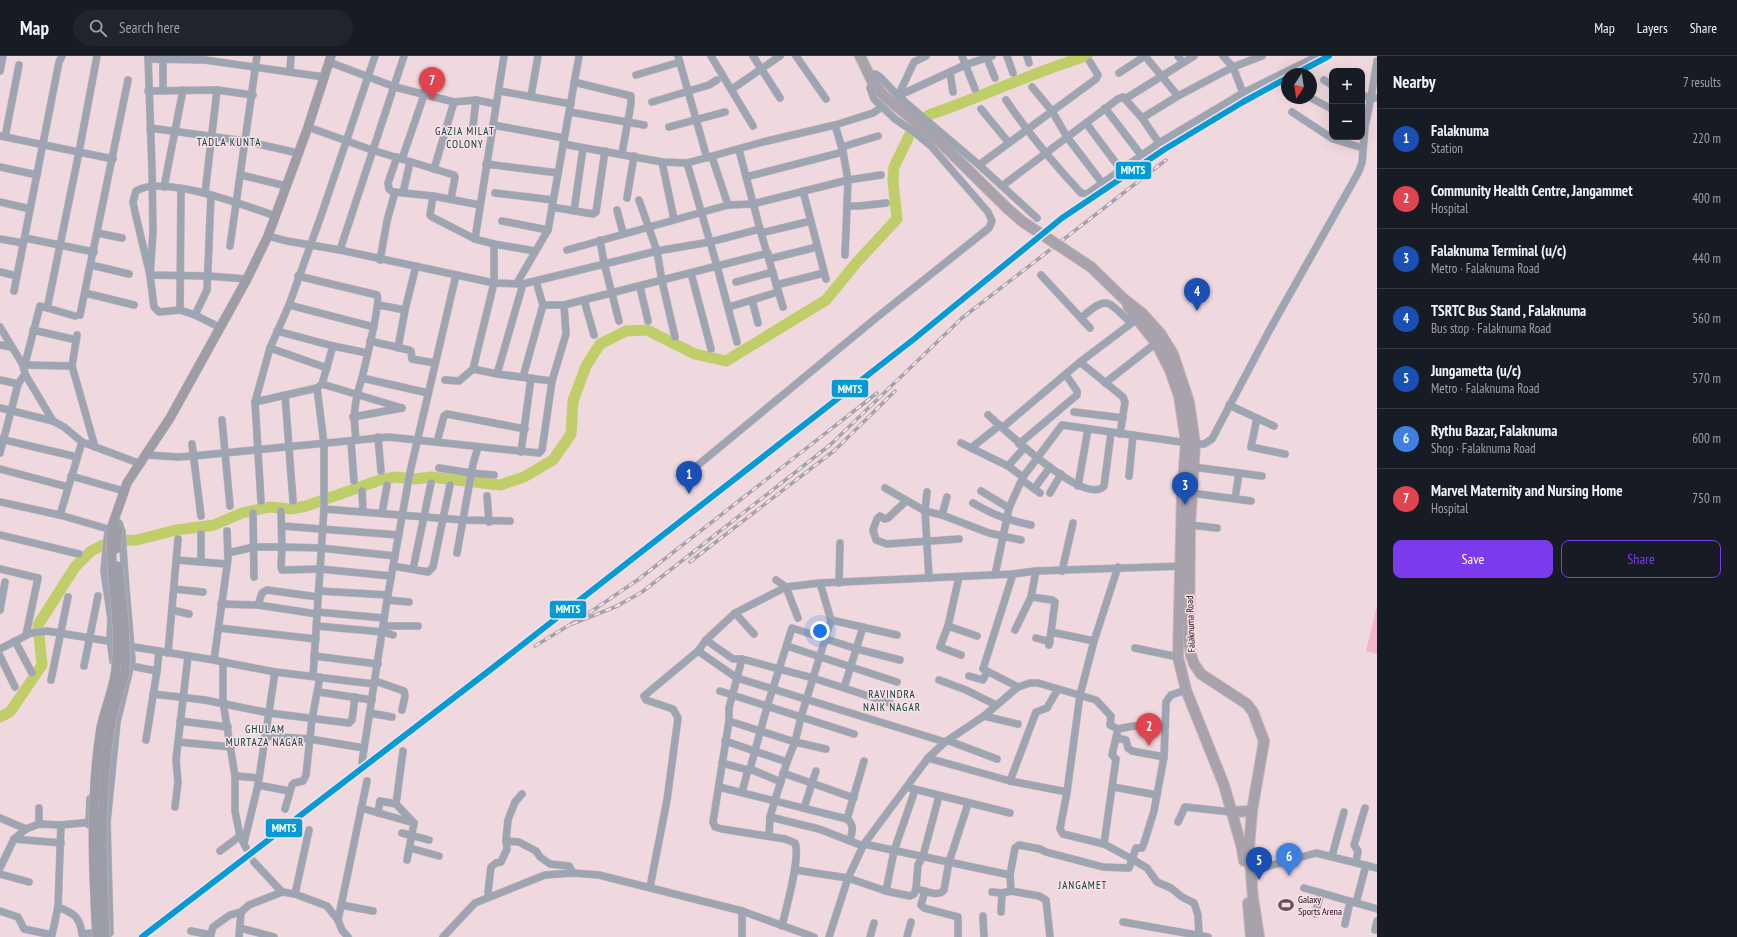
<!DOCTYPE html>
<meta charset="utf-8">
<style>
:root{--surface:#171b24;--page:#20242c;--text:#f1f3f6;--muted:#9ea1a6;--line:#363941;--accent:#7c3aed}
body{margin:0;font-family:"PT Sans Narrow",sans-serif;background:var(--page);color:var(--text)}
.controls{position:absolute;right:12px;top:12px;display:grid;overflow:hidden;border-radius:8px;box-shadow:0 4px 16px #0002}
.controls button{width:36px;height:36px;display:grid;place-items:center;padding:0;border:0;border-bottom:1px solid var(--line);background:var(--surface);color:var(--text);font:20px sans-serif}
.compass{position:absolute;left:1281px;top:12px;width:36px;height:36px;border-radius:50%;background:var(--surface);box-shadow:0 4px 16px #0002;rotate:192deg}
.you{position:absolute;left:820px;top:575px;width:14px;height:14px;margin:-10px;border:3px solid #fff;border-radius:50%;background:#1a73e8;box-shadow:0 0 0 6px #1a73e833}
.badge{display:grid;place-items:center;width:26px;height:26px;border-radius:50%;background:var(--accent);color:#fff;font-size:13px;font-weight:700}
.pin{position:absolute;translate:-50% -33px;filter:drop-shadow(0 1px 2px #0008)}
.pin::after{content:'';position:absolute;top:21px;width:14px;height:12px;background:inherit;clip-path:polygon(0 0,100% 0,50% 100%)}
.list{margin:0;padding:0;list-style:none}
h2{display:flex;justify-content:space-between;align-items:center;height:52px;margin:0;padding:0 16px;font-size:17px}
h2 small{font-size:13px;font-weight:400;color:var(--muted)}
.list li{display:grid;grid-template-columns:26px 1fr auto;gap:12px;align-items:center;box-sizing:border-box;height:60px;padding:0 16px;border-top:1px solid var(--line)}
.list b{display:block;font-size:15px;white-space:nowrap}
.list p{margin:0;font-size:13px;white-space:nowrap;color:var(--muted)}
.list em{font-size:13px;font-style:normal;color:var(--muted)}
.actions{display:flex;gap:8px;padding:12px 16px}
.actions a{flex:1;padding:9px 0;border:1px solid var(--accent);border-radius:8px;text-align:center;font-size:14px;color:var(--accent)}
.actions .main{background:var(--accent);color:#fff}
.icon{flex:none;width:22px;height:22px;fill:none;stroke:currentColor;stroke-width:2;stroke-linecap:round;stroke-linejoin:round}
.map{position:relative;flex:none;width:1377px;height:881px;overflow:hidden}
header{display:flex;align-items:center;gap:24px;box-sizing:border-box;height:56px;padding:0 20px;background:var(--surface);border-bottom:1px solid var(--line)}
header strong{font-size:19px}
nav{display:flex;gap:22px;margin-inline-start:auto;font-size:14px}
.search{width:280px;height:36px;background:var(--page);display:flex;align-items:center;gap:10px;box-sizing:border-box;padding:0 14px;border-radius:22px;color:var(--muted);font-size:15px}
main{display:flex}
aside{flex:1;background:var(--surface)}
.map>svg:first-child{display:block}
.green{fill:#f2b4c7}
.lines{fill:none;stroke-linecap:round;stroke-linejoin:round}
.river{stroke:#c0ce69;stroke-width:11}
.minor-tunnel{stroke:#d0b9bf;stroke-width:7;stroke-dasharray:7 3.5;stroke-linecap:butt}
.minor-casing{stroke:#c8b4ba;stroke-width:8}
.major-casing{stroke:#c8b4ba;stroke-width:10}
.highway-casing{stroke:#c8b4ba;stroke-width:12}
.minor{stroke:#9ea5b2;stroke-width:7}
.major{stroke:#9d9da8;stroke-width:9}
.highway{stroke:#a7a2ab;stroke-width:10}
.rail-casing{stroke:#a4a2ab;stroke-width:3.5}
.rail{stroke:#fce0e7;stroke-width:2;stroke-dasharray:6;stroke-linecap:butt}
.major-bridge-casing{stroke:#c8b4ba;stroke-width:10;stroke-linecap:butt}
.highway-bridge-casing{stroke:#c8b4ba;stroke-width:12;stroke-linecap:butt}
.major-bridge{stroke:#9d9da8;stroke-width:9}
.highway-bridge{stroke:#a7a2ab;stroke-width:10}
.rail-1-casing{stroke:#fce0e7;stroke-width:9}
.rail-1{stroke:#029bd6;stroke-width:6}
.labels{text-anchor:middle;stroke-width:3;stroke-linejoin:round;paint-order:stroke}
.street-label{font-size:10px;fill:#1e080f;stroke:#fce0e7}
.poi-label{font-size:10px;fill:#1e080f;stroke:#fce0e7;text-anchor:start}
.neighbourhood-label{font-size:11px;letter-spacing:1px;fill:#034239;stroke:#fce0e7}
.line-badge{stroke:#fce0e7;stroke-width:1.5}
.badge-label{font-size:11px;text-anchor:middle;font-weight:bold;fill:#fff}
</style>
<header>
<strong>Map</strong>
<div class="search"><svg class="icon" aria-label="search" viewBox="0 0 24 24"><circle cx="10" cy="10" r="6"/><path d="M15 15l6 6"/></svg>Search here</div>
<nav><a>Map</a><a>Layers</a><a>Share</a></nav>
</header>
<main>
<div class="map">
<svg width="1377" height="881" viewBox="0 0 1377 881">
<rect width="100%" height="100%" fill="#efd8de"/>
<path class="green" d="M1377,550V598L1366,595Z"/>
<g class="lines">
<g class="river">
<path d="M929,59C982,41 1033,16 1087,0"/>
<path d="M0,661L10,656L42,609L38,569L75,511L91,495L112,485L137,484L176,474L214,469L242,457L269,451L291,453L306,450L380,424L396,421L414,423L431,421L500,429L524,421L553,404L571,378L573,345L586,310L600,288L626,275L647,274L695,298L726,305L826,244L857,206L897,163L893,125L894,111L909,80"/>
</g>
<path class="minor-tunnel" d="M246,792L254,806"/>
<defs>
<g id="minor">
<path d="M148,0L152,114L153,176L150,219L208,220L247,223"/>
<path d="M678,0L707,102"/>
<path d="M711,0L753,70"/>
<path d="M753,0L780,42"/>
<path d="M796,0L826,43"/>
<path d="M962,0L975,33"/>
<path d="M1007,0L1013,17"/>
<path d="M1027,0L1029,7"/>
<path d="M1145,0L1178,40L1233,11L1262,0"/>
<path d="M1178,0L1183,7"/>
<path d="M1223,0L1233,11L1243,37"/>
<path d="M987,2L995,22"/>
<path d="M148,3L205,4L324,21"/>
<path d="M329,6L395,31L454,46L476,44L496,48"/>
<path d="M0,15L3,0"/>
<path d="M290,15L291,0"/>
<path d="M950,16L953,36"/>
<path d="M1119,17L1145,0"/>
<path d="M869,18H875L880,21L898,40L979,109L1037,162"/>
<path d="M636,19L680,6"/>
<path d="M1324,24L1332,29"/>
<path d="M574,26L631,40V48L622,97"/>
<path d="M1032,31L1052,55L1067,81L1103,128"/>
<path d="M732,33L780,0"/>
<path d="M148,35L217,34L253,39"/>
<path d="M163,35V2"/>
<path d="M500,35L571,48"/>
<path d="M1362,39L1371,42L1377,5"/>
<path d="M531,40L538,0"/>
<path d="M898,40L965,9L992,0"/>
<path d="M898,40L914,6L926,0"/>
<path d="M1311,42L1332,53"/>
<path d="M1006,44C1028,77 1054,108 1081,137L1087,138L1159,87L1243,37L1318,0"/>
<path d="M652,46L709,29L717,24"/>
<path d="M1105,52L1141,99"/>
<path d="M981,53L1009,87"/>
<path d="M570,56L644,69"/>
<path d="M1292,56L1333,83L1363,92"/>
<path d="M1142,62L1178,40"/>
<path d="M1086,67L1121,114"/>
<path d="M493,69L564,82"/>
<path d="M835,69L843,96L848,124L845,199"/>
<path d="M473,70L476,44"/>
<path d="M308,71L372,94L454,119L455,121L451,143"/>
<path d="M669,71L725,56"/>
<path d="M150,72L245,85L298,97"/>
<path d="M0,80L113,103"/>
<path d="M5,81L19,9"/>
<path d="M1159,87L1142,62L1125,43L1194,0"/>
<path d="M563,88L662,106L687,107L763,86L835,69L873,57L882,51"/>
<path d="M842,91L878,80"/>
<path d="M739,94L761,177L783,251"/>
<path d="M712,101L728,149"/>
<path d="M402,103L424,39L428,17"/>
<path d="M662,106L674,163"/>
<path d="M687,107L717,210L737,286"/>
<path d="M486,108L558,117"/>
<path d="M979,109L1096,23L1098,19L1090,6"/>
<path d="M0,111L37,119"/>
<path d="M434,113L454,46"/>
<path d="M241,119L286,130"/>
<path d="M746,121L843,96"/>
<path d="M1002,130L1118,43L1123,41L1125,43"/>
<path d="M164,131L183,34"/>
<path d="M181,133L180,254L159,256L154,251L150,219L135,156L133,146L136,135C164,118 245,150 276,160"/>
<path d="M803,135L826,223"/>
<path d="M205,137L217,34"/>
<path d="M394,137L389,133L388,127L397,101"/>
<path d="M403,137L410,106"/>
<path d="M495,137L553,144"/>
<path d="M433,140L430,159L432,161L475,183L494,188V227L523,228L497,318"/>
<path d="M627,142L634,100"/>
<path d="M639,144L657,195L662,225L675,281"/>
<path d="M0,146L30,153"/>
<path d="M847,150H859L886,147"/>
<path d="M552,151L593,158L596,156L605,95"/>
<path d="M617,154L623,177"/>
<path d="M574,155L583,92"/>
<path d="M502,165L548,174"/>
<path d="M98,177L122,182"/>
<path d="M761,177L811,165"/>
<path d="M268,180L287,185L340,194L494,227L473,313"/>
<path d="M25,182L94,196"/>
<path d="M0,183L23,187"/>
<path d="M475,183L504,0"/>
<path d="M600,184L604,207L619,265"/>
<path d="M494,188L535,195"/>
<path d="M230,190L257,0"/>
<path d="M340,194L404,0"/>
<path d="M567,194L728,149L753,148L848,124L881,119"/>
<path d="M769,203L817,191"/>
<path d="M380,204L387,165L395,136L433,140L480,149"/>
<path d="M91,209L129,218"/>
<path d="M0,216L17,220"/>
<path d="M691,217L711,293"/>
<path d="M1041,219L1090,272"/>
<path d="M298,220L377,239C381,246 365,309 362,322"/>
<path d="M736,226L773,216"/>
<path d="M517,227L548,174L579,0"/>
<path d="M523,228L657,195L710,186L760,173"/>
<path d="M776,229L824,217"/>
<path d="M640,231L648,265"/>
<path d="M14,235L59,6L62,0"/>
<path d="M85,237L134,249"/>
<path d="M584,244L594,279"/>
<path d="M752,244L758,267"/>
<path d="M48,248L79,96L97,0"/>
<path d="M289,249L374,271"/>
<path d="M379,249L405,254"/>
<path d="M543,249H564L768,197"/>
<path d="M729,251L778,236"/>
<path d="M180,254L195,259L219,271"/>
<path d="M80,259L128,24"/>
<path d="M195,259L207,234L211,139"/>
<path d="M1081,262C1108,238 1107,245 1131,267"/>
<path d="M0,271L23,309L25,318L53,365L64,371L82,386L141,408"/>
<path d="M33,274L72,283"/>
<path d="M277,275L333,290L367,297"/>
<path d="M77,279L72,310L95,391"/>
<path d="M370,285L409,294L411,295L412,303L435,307"/>
<path d="M0,289L11,291"/>
<path d="M270,292L327,312"/>
<path d="M398,292L405,254L416,210"/>
<path d="M1080,306L1123,341L1125,346L1120,378"/>
<path d="M25,308L40,250L75,260"/>
<path d="M23,309L72,310"/>
<path d="M523,321L543,249L536,225"/>
<path d="M0,324L18,328"/>
<path d="M445,324L459,325L473,313L497,318L552,325"/>
<path d="M1105,327L1156,287"/>
<path d="M322,328L333,290"/>
<path d="M317,332L324,388V453L463,464L510,465"/>
<path d="M285,339L293,445"/>
<path d="M255,346L270,292L289,249L322,157L375,0"/>
<path d="M1229,349L1274,370"/>
<path d="M0,352L53,365"/>
<path d="M1074,356L1123,362"/>
<path d="M988,359C1003,372 1086,452 1104,430L1111,377"/>
<path d="M353,361L402,352"/>
<path d="M1257,362L1251,391L1285,398"/>
<path d="M222,364L230,450"/>
<path d="M1003,371L1080,306L1137,263"/>
<path d="M378,381L381,415"/>
<path d="M0,383L77,401"/>
<path d="M356,384C353,358 354,347 362,322L428,337"/>
<path d="M351,385L354,425"/>
<path d="M437,386L444,360L447,358L525,373"/>
<path d="M961,387L1008,410L1023,421"/>
<path d="M192,388L201,460"/>
<path d="M1019,388L1077,339V335L1066,319"/>
<path d="M971,392L1000,369"/>
<path d="M521,396L531,322"/>
<path d="M0,397L18,328L25,318"/>
<path d="M147,399L178,401L193,400L389,381L539,397L542,394L552,325L566,278L564,249"/>
<path d="M698,409L876,262L989,172L992,165L988,156L931,90L914,76L895,63L874,43L870,32L872,25"/>
<path d="M1008,410L1024,392"/>
<path d="M1193,411L1262,420"/>
<path d="M439,412L471,417L494,419"/>
<path d="M0,413L68,431"/>
<path d="M71,420L124,435"/>
<path d="M1129,420L1133,379"/>
<path d="M1022,424L1040,437"/>
<path d="M1078,430L1088,373"/>
<path d="M885,432L925,455L942,459L989,477L1021,484"/>
<path d="M1034,433L1050,411"/>
<path d="M362,435L363,456"/>
<path d="M981,435L1009,452"/>
<path d="M927,436L925,455L929,522"/>
<path d="M1050,437L1061,418"/>
<path d="M1191,437L1251,445"/>
<path d="M487,440L489,466"/>
<path d="M1235,443L1239,417"/>
<path d="M261,445L255,346L317,332L322,328L402,352"/>
<path d="M906,445L888,462L885,463L880,460L877,463L873,474L876,484L887,488L959,483"/>
<path d="M0,446L60,459L108,473"/>
<path d="M973,447C993,459 1008,464 1031,469"/>
<path d="M253,457L254,521"/>
<path d="M382,457L387,429"/>
<path d="M60,459L82,386"/>
<path d="M942,459L947,441"/>
<path d="M1190,469L1217,472"/>
<path d="M282,470L399,479"/>
<path d="M108,475L104,515L111,563L110,584L113,605"/>
<path d="M201,478V506L227,508"/>
<path d="M0,479L79,498"/>
<path d="M228,497L254,491H282L281,455"/>
<path d="M457,497L473,408L478,391"/>
<path d="M177,504L201,506"/>
<path d="M393,510L428,516L433,511L450,429"/>
<path d="M1118,511L1094,585L1080,639L1067,736L1060,773L1063,778L1104,788L1132,803L1147,812L1157,826L1171,832L1182,841L1194,847L1198,859L1199,880"/>
<path d="M0,513L38,522L26,579"/>
<path d="M413,513L431,427"/>
<path d="M1036,515L1031,541L1052,544L1055,546L1051,576"/>
<path d="M1062,515L1073,467"/>
<path d="M1013,518L983,613L1018,631"/>
<path d="M995,519L1009,452L1023,421L1062,369L1195,388H1204L1212,383L1269,275L1358,117L1362,107L1365,70L1371,42H1377"/>
<path d="M391,520L320,513L282,514L281,511L282,491L321,492L395,500"/>
<path d="M776,524L786,531L798,562"/>
<path d="M839,527L840,487"/>
<path d="M174,533L203,536"/>
<path d="M319,535L388,539"/>
<path d="M387,544L409,546"/>
<path d="M221,548L258,549L317,558"/>
<path d="M258,549L262,537L267,534L318,541"/>
<path d="M0,554L5,526"/>
<path d="M172,554L189,558"/>
<path d="M317,556L384,562"/>
<path d="M735,557L754,578"/>
<path d="M831,564L897,579"/>
<path d="M317,570L383,576L393,579"/>
<path d="M383,570H418"/>
<path d="M948,570L959,521"/>
<path d="M219,572L316,583"/>
<path d="M1015,574L1031,541"/>
<path d="M1036,582L1050,586"/>
<path d="M706,584L733,603H742L813,622L890,647"/>
<path d="M15,585L32,617"/>
<path d="M1049,589L1051,576L1094,585"/>
<path d="M128,590L214,604L223,606"/>
<path d="M787,590L897,626"/>
<path d="M1135,592L1178,601"/>
<path d="M0,593L31,577L47,575L114,586"/>
<path d="M698,595L737,622L945,686"/>
<path d="M168,597L178,483"/>
<path d="M961,599L940,591L948,570L977,580"/>
<path d="M0,600L15,631"/>
<path d="M314,600L378,608"/>
<path d="M742,603L729,652V665L713,766L715,771L722,773L785,783L795,787C801,800 786,853 782,870"/>
<path d="M214,604L228,503L227,475"/>
<path d="M84,610L98,540"/>
<path d="M136,611L157,615"/>
<path d="M313,620L324,453"/>
<path d="M969,620L983,624L987,616"/>
<path d="M51,624L68,541"/>
<path d="M939,624L966,634L996,649"/>
<path d="M375,625L404,635L405,640L402,654"/>
<path d="M374,628L387,544L410,416L456,219"/>
<path d="M844,632L863,571"/>
<path d="M720,635L854,678"/>
<path d="M319,636L372,644"/>
<path d="M153,638L205,644L269,657L349,667L352,664L355,641"/>
<path d="M370,657L392,661"/>
<path d="M984,660L1018,668"/>
<path d="M180,665L228,671"/>
<path d="M729,665L795,686L826,693"/>
<path d="M1118,673L1133,670L1165,671"/>
<path d="M265,680L310,683L364,692"/>
<path d="M1116,682L1126,684L1128,692L1132,695L1164,701"/>
<path d="M146,684L157,615L159,596"/>
<path d="M725,685L787,706"/>
<path d="M949,685L997,703"/>
<path d="M178,686L231,691"/>
<path d="M928,702L1010,725L1067,736"/>
<path d="M722,707L748,714L750,713L781,726"/>
<path d="M750,713L767,651L792,572L857,593L900,604"/>
<path d="M783,717L854,742"/>
<path d="M235,720L259,722"/>
<path d="M1010,725L1036,656L1047,652L1058,633"/>
<path d="M258,729L289,735"/>
<path d="M719,731L847,763C855,769 852,776 850,785"/>
<path d="M1113,731L1157,739"/>
<path d="M910,732L1010,757"/>
<path d="M742,736L748,714"/>
<path d="M939,740L923,800L918,809L916,833C924,834 938,842 944,834L949,806L968,748"/>
<path d="M396,748L414,767L407,804"/>
<path d="M175,751L178,726L176,704L188,600"/>
<path d="M361,752L414,767"/>
<path d="M804,752L816,715"/>
<path d="M285,753L292,729L294,727L303,725L306,719L312,663L320,621"/>
<path d="M378,757L380,745L396,748L403,695"/>
<path d="M770,761L819,773L863,790"/>
<path d="M0,762L26,773"/>
<path d="M847,763L864,705"/>
<path d="M1178,766L1185,751L1231,756"/>
<path d="M39,768V752"/>
<path d="M89,769L90,743"/>
<path d="M402,777L429,784"/>
<path d="M769,780L770,761L775,744L787,706L795,686L801,661L831,564L820,527"/>
<path d="M14,783L61,787"/>
<path d="M506,785L519,786L536,795L540,801L550,808L569,810L573,817"/>
<path d="M244,787L258,729L275,616"/>
<path d="M864,788L1010,819L1011,835L1002,837L992,836"/>
<path d="M246,792L240,780L235,755V720L223,646V606L275,616L374,628L362,706"/>
<path d="M410,792L439,800"/>
<path d="M220,795L240,780"/>
<path d="M1332,800L1344,756"/>
<path d="M254,806L282,836"/>
<path d="M1356,806L1358,795L1354,789L1365,752"/>
<path d="M0,812L14,783L26,773L39,768L61,769L93,766"/>
<path d="M795,814L848,822L886,835L894,795L915,734"/>
<path d="M1251,815L1316,797L1377,812"/>
<path d="M0,818L29,826"/>
<path d="M1010,819L1015,792L1019,789L1040,793L1046,796L1103,811L1129,812L1136,792H1142L1144,787L1154,755L1164,701L1166,646L1171,639L1186,634"/>
<path d="M650,831L667,744L678,662L673,653L646,644L644,640L698,595L706,584L735,557L786,531L820,527L1013,518L1036,515L1183,510"/>
<path d="M1304,832L1377,853"/>
<path d="M886,835L910,840L914,838L916,833"/>
<path d="M925,835L921,849L924,852L958,861V881"/>
<path d="M1011,835L1039,840L1046,844L1050,881"/>
<path d="M295,838L309,774"/>
<path d="M489,841L488,836L491,811L496,807L501,806L507,793L506,783L508,764L515,746L522,738"/>
<path d="M1356,847L1366,809"/>
<path d="M341,849L373,855"/>
<path d="M58,851C73,857 80,860 82,878L92,877L102,881L110,877L107,766L117,666L132,604L125,521L122,476L119,467"/>
<path d="M0,855L18,861L24,873L52,879L58,851L61,769"/>
<path d="M1001,856L1002,837"/>
<path d="M1315,858L1321,837"/>
<path d="M983,860L984,881"/>
<path d="M338,864L367,725"/>
<path d="M1123,866L1208,881"/>
<path d="M1345,868L1350,846"/>
<path d="M240,872L274,881"/>
<path d="M1375,874L1377,865"/>
<path d="M191,875L211,879"/>
<path d="M210,881L213,871L230,859L241,856L249,849L282,836L295,838L327,850L338,864L342,874L348,881"/>
<path d="M239,881L241,856"/>
<path d="M443,881L475,847L545,819L573,817L599,819L742,855L814,881"/>
<path d="M742,881V855"/>
<path d="M829,881L848,822L864,788L928,702L945,686L984,660L1018,631L1030,627H1038L1096,644L1111,660L1110,669L1118,673L1112,699L1116,703L1104,788"/>
<path d="M870,881L874,867"/>
<path d="M907,881L911,866"/>
</g>
<path id="major" d="M111,473L127,427L170,362L247,223L268,180L308,71L331,0"/>
<g id="highway">
<path d="M860,0L872,25L884,40L942,88L1009,154L1023,166"/>
<path d="M1091,211L1125,244L1142,257L1160,277L1173,298L1189,346L1195,388L1190,469L1189,585L1191,599L1194,608L1201,618L1247,648L1253,656L1264,685L1252,755L1249,792L1253,842L1259,881"/>
<path d="M1128,250L1137,263L1156,287L1170,314L1179,340L1186,386L1182,440L1178,601L1186,634L1224,729L1242,792L1244,805"/>
<path d="M1231,756L1252,755"/>
<path d="M1248,847L1251,881"/>
</g>
</defs>
<use href="#minor" class="minor-casing"/>
<use href="#major" class="major-casing"/>
<use href="#highway" class="highway-casing"/>
<use href="#minor" class="minor"/>
<use href="#major" class="major"/>
<use href="#highway" class="highway"/>
<defs>
<g id="rail">
<path d="M690,506L835,394L895,335"/>
<path d="M615,551L642,536L830,389L962,262L1166,104"/>
<path d="M589,557L639,523L877,337"/>
<path d="M572,568L620,549"/>
<path d="M535,590L576,565"/>
</g>
</defs>
<use href="#rail" class="rail-casing"/>
<use href="#rail" class="rail"/>
<defs>
<g id="major-bridge">
<path d="M116,493L118,475"/>
<path d="M97,881C93,811 90,741 101,672C105,652 114,633 116,613C121,566 110,520 111,473"/>
<path d="M105,881C102,812 99,742 110,673C112,654 120,635 125,617C127,581 122,546 118,510"/>
</g>
<path id="highway-bridge" d="M1023,166L1091,211"/>
</defs>
<use href="#major-bridge" class="major-bridge-casing"/>
<use href="#highway-bridge" class="highway-bridge-casing"/>
<use href="#major-bridge" class="major-bridge"/>
<use href="#highway-bridge" class="highway-bridge"/>
<defs>
<g id="rail-1">
<path d="M1295,18L1329,0"/>
<path d="M142,881L490,614L914,283L1062,162L1165,93L1243,46L1287,22"/>
</g>
</defs>
<use href="#rail-1" class="rail-1-casing"/>
<use href="#rail-1" class="rail-1"/>
</g>
<defs>
<symbol id="stadium-bare" viewBox="-9 -9 18 18"><path d="M0-5a6.5 5 0 1 0 0 10a6.5 5 0 1 0 0-10ZM-3.5-1.8h7v3.6h-7Z" fill="#675157" stroke="#fce0e7" stroke-width="2.5" paint-order="stroke"/></symbol>
</defs>
<g fill-rule="evenodd">
<use href="#stadium-bare" x="1275" y="838" width="22" height="22"/>
</g>
<g class="labels">
<g class="street-label">
<text transform="translate(1190 568) rotate(-92)" y="4">Falaknuma Road</text>
</g>
<g class="poi-label">
<text x="1298" y="847">Galaxy<tspan x="1298" dy="12">Sports Arena</tspan></text>
</g>
<g class="neighbourhood-label">
<text x="465" y="79">GAZIA MILAT<tspan x="465" dy="13">COLONY</tspan></text>
<text x="229" y="90">TADLA KUNTA</text>
<text x="892" y="642">RAVINDRA<tspan x="892" dy="13">NAIK NAGAR</tspan></text>
<text x="265" y="677">GHULAM<tspan x="265" dy="13">MURTAZA NAGAR</tspan></text>
<text x="1083" y="833">JANGAMET</text>
</g>
</g>
<g class="line-badge">
<rect x="1115" y="105" width="37" height="19" rx="4" fill="#029bd6"/>
<rect x="831" y="323" width="38" height="19" rx="4" fill="#029bd6"/>
<rect x="549" y="544" width="38" height="19" rx="4" fill="#029bd6"/>
<rect x="265" y="762" width="38" height="20" rx="4" fill="#029bd6"/>
</g>
<g class="badge-label">
<text x="1133" y="118">MMTS</text>
<text x="850" y="337">MMTS</text>
<text x="568" y="557">MMTS</text>
<text x="284" y="776">MMTS</text>
</g>
</svg>
<div class="controls">
<button>+</button>
<button>−</button>
</div>
<svg class="compass" viewBox="-18 -18 36 36"><path d="M0-13l5 13h-10z" fill="#e53935"/><path d="M0 13l5-13h-10z" fill="#9ea1a6"/></svg>
<div class="you"></div>
<div class="pin badge" style="left:689px;top:438px;background:#1a4fb4">1</div>
<div class="pin badge" style="left:1149px;top:690px;background:#e0444e">2</div>
<div class="pin badge" style="left:1185px;top:449px;background:#1a4fb4">3</div>
<div class="pin badge" style="left:1197px;top:255px;background:#1a4fb4">4</div>
<div class="pin badge" style="left:1259px;top:824px;background:#1a4fb4">5</div>
<div class="pin badge" style="left:1289px;top:820px;background:#3f7fe0">6</div>
<div class="pin badge" style="left:432px;top:44px;background:#e0444e">7</div>
</div>
<aside>
<h2>Nearby<small>7 results</small></h2>
<ul class="list">
<li><span class="badge" style="background:#1a4fb4">1</span><div><b>Falaknuma</b><p>Station</p></div><em>220 m</em></li>
<li><span class="badge" style="background:#e0444e">2</span><div><b>Community Health Centre, Jangammet</b><p>Hospital</p></div><em>400 m</em></li>
<li><span class="badge" style="background:#1a4fb4">3</span><div><b>Falaknuma Terminal (u/c)</b><p>Metro · Falaknuma Road</p></div><em>440 m</em></li>
<li><span class="badge" style="background:#1a4fb4">4</span><div><b>TSRTC Bus Stand , Falaknuma</b><p>Bus stop · Falaknuma Road</p></div><em>560 m</em></li>
<li><span class="badge" style="background:#1a4fb4">5</span><div><b>Jungametta (u/c)</b><p>Metro · Falaknuma Road</p></div><em>570 m</em></li>
<li><span class="badge" style="background:#3f7fe0">6</span><div><b>Rythu Bazar, Falaknuma</b><p>Shop · Falaknuma Road</p></div><em>600 m</em></li>
<li><span class="badge" style="background:#e0444e">7</span><div><b>Marvel Maternity and Nursing Home</b><p>Hospital</p></div><em>750 m</em></li>
</ul>
<div class="actions"><a class="main">Save</a><a>Share</a></div>
</aside>
</main>
